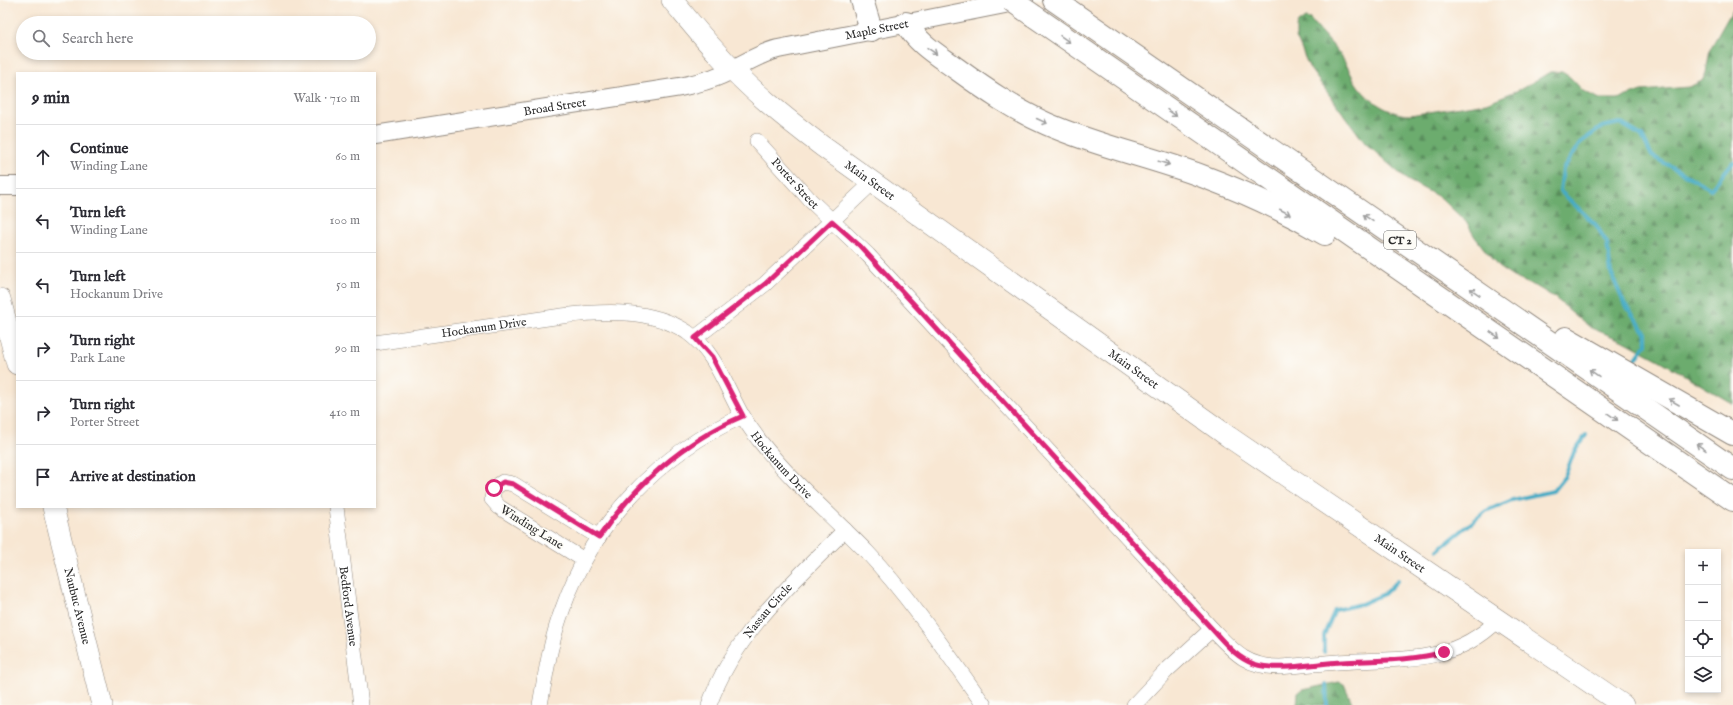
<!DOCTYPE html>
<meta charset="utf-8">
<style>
:root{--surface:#fff;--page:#f2f2f3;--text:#2b2b33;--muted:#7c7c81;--line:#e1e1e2}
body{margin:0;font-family:"IM FELL English",serif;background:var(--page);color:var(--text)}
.controls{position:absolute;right:12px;bottom:12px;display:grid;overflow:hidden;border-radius:0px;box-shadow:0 2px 6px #0003}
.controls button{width:36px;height:36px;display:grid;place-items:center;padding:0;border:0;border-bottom:1px solid var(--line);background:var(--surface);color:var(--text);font:20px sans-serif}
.stop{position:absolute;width:12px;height:12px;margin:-9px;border:3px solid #db2777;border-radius:50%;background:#fff}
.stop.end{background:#db2777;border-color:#fff;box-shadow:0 1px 4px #0008}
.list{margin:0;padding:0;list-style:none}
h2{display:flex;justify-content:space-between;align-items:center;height:52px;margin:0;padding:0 16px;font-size:17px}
h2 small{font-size:13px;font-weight:400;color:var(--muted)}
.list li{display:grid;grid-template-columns:26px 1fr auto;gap:12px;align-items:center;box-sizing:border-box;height:64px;padding:0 16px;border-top:1px solid var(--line)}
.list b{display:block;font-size:15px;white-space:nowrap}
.list p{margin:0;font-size:13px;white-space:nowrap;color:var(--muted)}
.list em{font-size:13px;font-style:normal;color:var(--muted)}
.icon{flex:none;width:22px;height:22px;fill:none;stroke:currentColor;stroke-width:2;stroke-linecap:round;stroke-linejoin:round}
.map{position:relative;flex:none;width:1733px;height:705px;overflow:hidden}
.search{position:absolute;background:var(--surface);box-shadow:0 2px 6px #0003;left:16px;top:16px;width:360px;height:44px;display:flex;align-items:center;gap:10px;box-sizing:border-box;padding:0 14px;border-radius:22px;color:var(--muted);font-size:15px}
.panel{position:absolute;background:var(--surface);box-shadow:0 2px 6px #0003;left:16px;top:72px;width:360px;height:436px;border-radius:0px}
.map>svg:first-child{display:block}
.forest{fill:url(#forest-firs);stroke:#4c6c4c}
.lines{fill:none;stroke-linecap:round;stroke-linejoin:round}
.stream{stroke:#45abc5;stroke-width:4}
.minor-casing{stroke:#92897f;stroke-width:16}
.tertiary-casing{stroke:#92897f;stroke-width:20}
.secondary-casing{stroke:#92897f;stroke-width:22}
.motorway-casing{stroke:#92897f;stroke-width:24}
.minor{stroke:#fff;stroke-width:15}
.tertiary{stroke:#fff;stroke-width:18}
.secondary{stroke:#fff;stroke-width:21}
.motorway{stroke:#fff;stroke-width:22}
.motorway-bridge-casing{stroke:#92897f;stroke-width:24;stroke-linecap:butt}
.motorway-bridge{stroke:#fff;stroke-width:22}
.oneway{stroke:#a0a0a0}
.route{stroke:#db2777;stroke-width:5}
.labels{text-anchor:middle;stroke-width:3.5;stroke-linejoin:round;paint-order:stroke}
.shield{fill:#fdfcf7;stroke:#6a6a68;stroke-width:1}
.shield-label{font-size:11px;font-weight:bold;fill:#2b2b2b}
.street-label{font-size:12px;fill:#2b2b2b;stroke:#fdfcf7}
</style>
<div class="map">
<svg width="1733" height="705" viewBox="0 0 1733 705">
<defs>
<pattern id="forest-firs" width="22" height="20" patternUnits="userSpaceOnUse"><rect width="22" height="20" fill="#6cac6e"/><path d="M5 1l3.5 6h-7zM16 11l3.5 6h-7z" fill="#598c5b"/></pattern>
</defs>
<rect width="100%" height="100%" fill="#fdfcf7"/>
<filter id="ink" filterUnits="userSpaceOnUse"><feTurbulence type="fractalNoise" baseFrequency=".025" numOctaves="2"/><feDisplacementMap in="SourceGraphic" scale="8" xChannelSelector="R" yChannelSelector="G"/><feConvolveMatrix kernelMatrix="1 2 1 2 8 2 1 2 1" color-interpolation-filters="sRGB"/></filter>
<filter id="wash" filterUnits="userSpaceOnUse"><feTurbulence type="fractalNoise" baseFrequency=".012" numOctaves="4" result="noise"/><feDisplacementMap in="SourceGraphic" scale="16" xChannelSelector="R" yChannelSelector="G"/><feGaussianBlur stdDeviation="0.9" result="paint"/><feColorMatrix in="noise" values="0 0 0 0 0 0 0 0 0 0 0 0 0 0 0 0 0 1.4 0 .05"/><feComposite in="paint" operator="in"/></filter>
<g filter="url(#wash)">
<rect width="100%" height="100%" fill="#f8e7d3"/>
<g class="forest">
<path d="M1733,9V404L1661,361L1626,342L1591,328L1555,298L1539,288L1513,277L1498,267L1475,237L1466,222L1441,198L1407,180L1365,143L1310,69L1296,37V27L1298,23L1305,18L1310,19C1320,32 1334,45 1343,59C1348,67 1351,75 1356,83C1367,100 1390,115 1410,115L1486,103L1521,89L1550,72H1562L1570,77L1583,91L1600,99H1618L1641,91L1689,87L1702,81L1706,73L1710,49Z"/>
<path d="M1339,682L1344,684L1353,705H1297L1298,693L1302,690Z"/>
</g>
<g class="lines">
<g class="stream">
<path d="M1631,366L1646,344V333L1624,303L1611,273L1607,243L1596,225L1560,191L1563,169L1581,142L1602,127L1620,123L1642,136L1652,156L1711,189L1733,162"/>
<path d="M1438,550L1486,511L1512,500L1553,491L1565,476L1574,452L1586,435"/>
<path d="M1324,652V635L1335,610L1361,604L1384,594L1398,580"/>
<path d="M1326,684L1327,705"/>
</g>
</g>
</g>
<g filter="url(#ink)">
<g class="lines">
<defs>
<g id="minor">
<path id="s1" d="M757,141L811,201L868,255L1212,629C1234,652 1246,667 1280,667C1305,665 1331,662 1356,661C1410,659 1457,661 1498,620"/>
<path d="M695,338L765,284L873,182"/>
<path id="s2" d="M375,343L562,316C603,311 651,308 687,332C714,351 724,382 739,410C744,420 752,430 759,440C791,481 831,515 867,552C911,599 947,653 984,705"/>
<path id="s3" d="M336,507L361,705"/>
<path d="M584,560L499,507L492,499L494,488L503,482L513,484L599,537"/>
<path d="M540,705C546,672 551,639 563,608C593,523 660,452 743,416"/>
<path id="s4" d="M709,705C735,633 792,583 845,530"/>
<path d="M1134,705L1166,671L1212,629"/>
</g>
<g id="tertiary">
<path id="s5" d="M375,135L680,87C694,84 708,81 721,75C741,66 757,54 778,49L1024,0"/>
<path d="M0,186H17"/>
</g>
<g id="secondary">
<path id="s6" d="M672,0C687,18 702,37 718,54C749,89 785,118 822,146L1229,437L1623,705"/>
<path d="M0,299L17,364"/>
<path id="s7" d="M53,507L102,705"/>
</g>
<g id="motorway">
<path d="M862,0L871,30"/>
<path d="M1054,0L1733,469"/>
<path d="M1034,16L1733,500"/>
<path d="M906,23C918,44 938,55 957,69C986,90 1015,110 1047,124C1097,146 1151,157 1202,176C1245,192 1286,211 1325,234"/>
<path d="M1566,338L1733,434"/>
</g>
</defs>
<use href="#minor" class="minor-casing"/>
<use href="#tertiary" class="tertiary-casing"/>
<use href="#secondary" class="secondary-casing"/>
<use href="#motorway" class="motorway-casing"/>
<use href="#minor" class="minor"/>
<use href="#tertiary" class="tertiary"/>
<use href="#secondary" class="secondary"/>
<use href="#motorway" class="motorway"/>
<defs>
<path id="motorway-bridge" d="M1011,0L1034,16"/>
</defs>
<use href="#motorway-bridge" class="motorway-bridge-casing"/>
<use href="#motorway-bridge" class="motorway-bridge"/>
</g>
<defs><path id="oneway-shaft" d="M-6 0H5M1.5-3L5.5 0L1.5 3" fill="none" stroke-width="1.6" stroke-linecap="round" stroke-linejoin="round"/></defs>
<g class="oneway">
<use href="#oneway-shaft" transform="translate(1065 39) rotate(35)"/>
<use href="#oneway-shaft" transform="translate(932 51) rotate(35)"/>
<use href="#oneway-shaft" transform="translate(1172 113) rotate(35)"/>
<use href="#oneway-shaft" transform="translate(1042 121) rotate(25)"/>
<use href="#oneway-shaft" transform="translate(1164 163) rotate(18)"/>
<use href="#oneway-shaft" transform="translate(1285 212) rotate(27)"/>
<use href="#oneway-shaft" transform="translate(1368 218) rotate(-145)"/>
<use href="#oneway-shaft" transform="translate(1475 292) rotate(-145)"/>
<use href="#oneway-shaft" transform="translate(1495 335) rotate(35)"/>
<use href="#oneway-shaft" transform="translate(1594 373) rotate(-145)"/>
<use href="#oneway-shaft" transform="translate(1674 402) rotate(-150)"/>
<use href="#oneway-shaft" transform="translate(1613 417) rotate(35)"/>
<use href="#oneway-shaft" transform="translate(1701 447) rotate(-145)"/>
</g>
</g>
<g class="lines" filter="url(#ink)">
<path class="route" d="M494,488L503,482L513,484L599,537C635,485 684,441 743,416L712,357L695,338L765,284L832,221L860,246L910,300L1212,629C1224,642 1236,658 1254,664C1279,672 1315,663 1342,662C1376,660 1411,661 1444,652"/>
</g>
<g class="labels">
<rect class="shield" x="1384" y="231" width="32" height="18" rx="3"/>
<g class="shield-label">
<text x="1400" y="244">CT 2</text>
</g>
<g class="street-label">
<text dy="4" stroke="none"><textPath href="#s5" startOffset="515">Maple Street</textPath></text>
<text dy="4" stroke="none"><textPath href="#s5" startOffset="182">Broad Street</textPath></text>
<text dy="4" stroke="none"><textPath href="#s6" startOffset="269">Main Street</textPath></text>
<text dy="4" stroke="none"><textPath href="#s1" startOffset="57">Porter Street</textPath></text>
<text dy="4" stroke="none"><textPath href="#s2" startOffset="110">Hockanum Drive</textPath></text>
<text dy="4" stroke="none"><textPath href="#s6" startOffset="593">Main Street</textPath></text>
<text dy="4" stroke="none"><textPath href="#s2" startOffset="482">Hockanum Drive</textPath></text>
<text transform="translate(532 527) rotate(32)" y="4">Winding Lane</text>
<text dy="4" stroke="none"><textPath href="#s6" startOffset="917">Main Street</textPath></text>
<text dy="4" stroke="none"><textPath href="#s7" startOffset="102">Naubuc Avenue</textPath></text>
<text dy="4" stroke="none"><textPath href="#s3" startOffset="100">Bedford Avenue</textPath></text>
<text dy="4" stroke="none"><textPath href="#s4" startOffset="112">Nassau Circle</textPath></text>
</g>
</g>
</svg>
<div class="controls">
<button>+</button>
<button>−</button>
<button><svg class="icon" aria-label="locate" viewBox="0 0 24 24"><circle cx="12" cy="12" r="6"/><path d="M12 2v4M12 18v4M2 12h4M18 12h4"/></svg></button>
<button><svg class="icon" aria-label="layers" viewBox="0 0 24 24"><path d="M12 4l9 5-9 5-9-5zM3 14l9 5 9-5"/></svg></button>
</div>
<div class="stop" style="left:494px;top:488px"></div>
<div class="stop end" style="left:1444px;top:652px"></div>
<div class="search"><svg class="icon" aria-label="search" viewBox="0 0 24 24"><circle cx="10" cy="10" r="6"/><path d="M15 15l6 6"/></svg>Search here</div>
<section class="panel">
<h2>9 min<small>Walk · 710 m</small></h2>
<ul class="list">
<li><svg class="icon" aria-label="ahead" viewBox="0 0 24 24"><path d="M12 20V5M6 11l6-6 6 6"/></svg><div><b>Continue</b><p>Winding Lane</p></div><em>60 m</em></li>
<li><svg class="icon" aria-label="left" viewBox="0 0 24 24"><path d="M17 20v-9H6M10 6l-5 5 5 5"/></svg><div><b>Turn left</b><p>Winding Lane</p></div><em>100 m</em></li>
<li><svg class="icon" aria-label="left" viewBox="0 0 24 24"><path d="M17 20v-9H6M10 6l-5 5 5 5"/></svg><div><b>Turn left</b><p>Hockanum Drive</p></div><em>50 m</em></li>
<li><svg class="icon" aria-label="right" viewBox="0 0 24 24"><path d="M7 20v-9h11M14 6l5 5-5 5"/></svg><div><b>Turn right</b><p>Park Lane</p></div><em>90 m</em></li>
<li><svg class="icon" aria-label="right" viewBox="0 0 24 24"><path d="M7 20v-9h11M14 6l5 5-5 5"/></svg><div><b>Turn right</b><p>Porter Street</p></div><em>410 m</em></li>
<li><svg class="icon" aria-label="arrive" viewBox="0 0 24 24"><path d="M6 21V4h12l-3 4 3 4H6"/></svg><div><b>Arrive at destination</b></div></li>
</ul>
</section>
</div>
